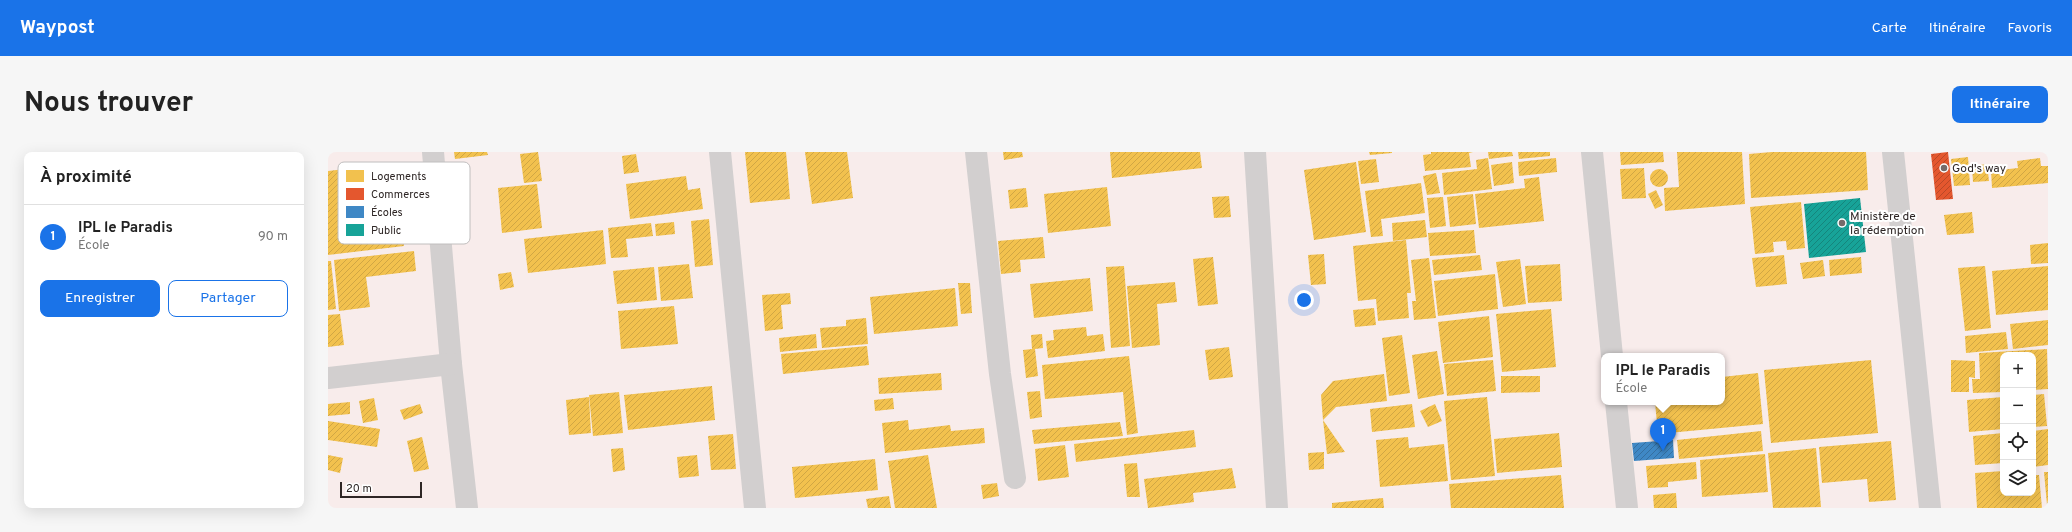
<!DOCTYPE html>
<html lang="fr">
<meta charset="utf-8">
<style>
:root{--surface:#fff;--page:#f6f6f6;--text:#222;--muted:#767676;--line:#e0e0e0;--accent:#1a73e8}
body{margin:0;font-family:Overpass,sans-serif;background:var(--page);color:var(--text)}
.controls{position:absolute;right:12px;bottom:12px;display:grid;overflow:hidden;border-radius:8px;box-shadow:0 4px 16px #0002}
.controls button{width:36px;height:36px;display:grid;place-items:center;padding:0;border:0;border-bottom:1px solid var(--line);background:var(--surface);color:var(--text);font:20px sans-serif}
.scale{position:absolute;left:12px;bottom:10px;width:82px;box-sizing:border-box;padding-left:4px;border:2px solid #2e2625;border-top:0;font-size:11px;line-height:14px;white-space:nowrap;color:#2e2625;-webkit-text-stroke:3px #fff;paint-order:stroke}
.you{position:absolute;left:976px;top:148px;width:14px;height:14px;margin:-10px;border:3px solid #fff;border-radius:50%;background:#1a73e8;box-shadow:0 0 0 6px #1a73e833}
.badge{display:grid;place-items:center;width:26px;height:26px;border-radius:50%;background:var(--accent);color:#fff;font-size:13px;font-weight:700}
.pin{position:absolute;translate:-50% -33px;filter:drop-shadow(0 1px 2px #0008)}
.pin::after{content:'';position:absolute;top:21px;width:14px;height:12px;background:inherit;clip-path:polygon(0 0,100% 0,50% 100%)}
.popup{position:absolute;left:1273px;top:201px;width:124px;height:52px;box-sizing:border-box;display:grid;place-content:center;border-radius:8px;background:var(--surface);filter:drop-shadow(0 1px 3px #0005);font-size:13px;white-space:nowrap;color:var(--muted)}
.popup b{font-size:15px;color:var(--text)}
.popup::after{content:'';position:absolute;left:50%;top:100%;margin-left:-8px;border:8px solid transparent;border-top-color:var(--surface)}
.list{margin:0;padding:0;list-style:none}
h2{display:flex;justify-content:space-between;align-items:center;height:52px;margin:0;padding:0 16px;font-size:17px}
h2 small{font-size:13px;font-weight:400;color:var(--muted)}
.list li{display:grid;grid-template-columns:26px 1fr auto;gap:12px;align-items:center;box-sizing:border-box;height:64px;padding:0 16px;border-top:1px solid var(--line)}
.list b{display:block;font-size:15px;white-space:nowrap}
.list p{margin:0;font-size:13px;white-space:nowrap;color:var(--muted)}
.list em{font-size:13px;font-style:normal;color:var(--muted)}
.actions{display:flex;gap:8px;padding:12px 16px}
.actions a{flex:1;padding:9px 0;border:1px solid var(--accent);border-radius:8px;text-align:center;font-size:14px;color:var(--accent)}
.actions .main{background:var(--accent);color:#fff}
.icon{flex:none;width:22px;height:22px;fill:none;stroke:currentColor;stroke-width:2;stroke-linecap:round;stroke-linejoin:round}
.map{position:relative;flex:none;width:1720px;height:356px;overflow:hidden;border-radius:8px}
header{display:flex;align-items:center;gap:24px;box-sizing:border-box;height:56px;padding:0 20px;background:var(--accent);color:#fff}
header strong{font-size:19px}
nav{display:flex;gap:22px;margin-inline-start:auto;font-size:14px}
.intro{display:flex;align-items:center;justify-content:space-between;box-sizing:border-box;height:96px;padding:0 24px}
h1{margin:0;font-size:28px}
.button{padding:10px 18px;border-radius:8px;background:var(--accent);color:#fff;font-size:14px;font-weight:700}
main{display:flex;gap:24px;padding:0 24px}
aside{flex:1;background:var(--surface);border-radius:8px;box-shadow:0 4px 16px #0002}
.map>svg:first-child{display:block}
.homes{fill:url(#homes-hatch)}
.shops{fill:url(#shops-hatch)}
.schools{fill:url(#schools-hatch)}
.public{fill:url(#public-hatch)}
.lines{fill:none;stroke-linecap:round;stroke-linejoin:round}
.minor{stroke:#d2cfcf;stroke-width:22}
.poi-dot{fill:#756b6a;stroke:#fff;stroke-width:1.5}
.labels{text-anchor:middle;stroke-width:4;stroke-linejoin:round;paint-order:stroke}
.poi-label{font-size:12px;fill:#2e2625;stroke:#fff;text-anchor:start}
.key{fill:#fff;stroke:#c0bebe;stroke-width:1}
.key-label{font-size:11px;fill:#2e2625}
</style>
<header>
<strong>Waypost</strong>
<nav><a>Carte</a><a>Itinéraire</a><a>Favoris</a></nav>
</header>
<div class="intro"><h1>Nous trouver</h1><a class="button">Itinéraire</a></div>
<main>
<aside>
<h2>À proximité<small></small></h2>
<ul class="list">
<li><span class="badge">1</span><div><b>IPL le Paradis</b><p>École</p></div><em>90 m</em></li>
</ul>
<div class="actions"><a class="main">Enregistrer</a><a>Partager</a></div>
</aside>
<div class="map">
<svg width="1720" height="356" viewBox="0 0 1720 356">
<defs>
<pattern id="homes-hatch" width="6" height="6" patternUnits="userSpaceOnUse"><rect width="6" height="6" fill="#f2c14e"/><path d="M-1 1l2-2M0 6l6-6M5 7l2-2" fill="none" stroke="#d0a644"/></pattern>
<pattern id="shops-hatch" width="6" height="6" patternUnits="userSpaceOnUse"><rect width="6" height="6" fill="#e4572e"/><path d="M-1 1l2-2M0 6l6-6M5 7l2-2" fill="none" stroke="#b94827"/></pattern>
<pattern id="schools-hatch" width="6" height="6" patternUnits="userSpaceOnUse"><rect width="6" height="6" fill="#3f88c5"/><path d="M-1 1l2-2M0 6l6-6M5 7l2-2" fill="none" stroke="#356fa0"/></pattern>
<pattern id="public-hatch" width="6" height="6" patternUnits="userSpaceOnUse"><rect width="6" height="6" fill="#17a398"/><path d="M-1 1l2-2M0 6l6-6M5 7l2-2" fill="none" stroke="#15857c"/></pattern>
</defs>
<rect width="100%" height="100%" fill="#f8eceb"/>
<g class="homes">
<path d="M126,0H159L160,3L127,7Z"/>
<path d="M210,0L214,29L196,31L192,2Z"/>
<path d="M417,0H458L462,47L422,51Z"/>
<path d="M477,0H519L525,46L484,52Z"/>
<path d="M675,0H694L695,5L676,8Z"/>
<path d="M782,0H872L874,16L784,26Z"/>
<path d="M1041,0H1064V1L1042,3Z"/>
<path d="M1103,0H1145L1141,1L1143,15L1097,19L1095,3L1103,2Z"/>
<path d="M1160,0H1184L1185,4L1161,7Z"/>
<path d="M1190,0H1222V4L1191,7Z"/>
<path d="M1292,0H1335L1336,10L1293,13Z"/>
<path d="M1349,0H1414L1417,52L1337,59L1336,36L1351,35Z"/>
<path d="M1444,0H1538L1540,38L1423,46L1421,2Z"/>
<path d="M308,2L311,20L296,22L294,4Z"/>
<path d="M1640,5L1642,33L1626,34L1623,7Z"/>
<path d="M1160,6L1164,37L1116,43L1114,21L1149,17L1148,8Z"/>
<path d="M1228,6L1229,20L1191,24L1190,10Z"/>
<path d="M1712,6L1713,14H1720V31L1664,36L1663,19L1690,16L1689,9Z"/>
<path d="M1048,7L1051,30L1033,32L1030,9Z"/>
<path d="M1028,10L1038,80L986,88L976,18Z"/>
<path d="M1184,10L1186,31L1166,34L1163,13Z"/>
<path d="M66,11L76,94L0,103V19Z"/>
<path d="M1659,12L1661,29L1645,30L1644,14Z"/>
<path d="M1316,16L1318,46L1294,47L1292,17Z"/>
<circle cx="1331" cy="26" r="9"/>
<path d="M1108,21L1112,41L1099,43L1095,24Z"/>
<path d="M358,24L360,38L372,36L375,57L302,67L298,32Z"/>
<path d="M1211,25L1216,69L1151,76L1147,42L1197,36L1196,27Z"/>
<path d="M1093,31L1097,61L1053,67L1055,84L1043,85L1037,39Z"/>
<path d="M209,32L214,76L174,81L170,36Z"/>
<path d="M779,35L783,74L720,81L716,42Z"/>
<path d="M698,36L700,55L682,57L680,38Z"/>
<path d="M1328,38L1335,53L1327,57L1320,42Z"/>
<path d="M1145,42L1148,72L1122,75L1119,45Z"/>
<path d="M901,44L903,65L886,66L884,45Z"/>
<path d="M1115,45L1118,74L1102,76L1099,46Z"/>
<path d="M1473,50L1477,96L1459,98L1458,89L1445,90L1446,100L1427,102L1422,55Z"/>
<path d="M1644,60L1646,81L1619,83L1616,63Z"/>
<path d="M381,67L385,113L367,115L363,69Z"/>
<path d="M1097,68L1099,85L1065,89L1064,71Z"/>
<path d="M346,70L347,82L328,84L327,72Z"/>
<path d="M323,71L325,84L298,87L300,105L283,106L280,76Z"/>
<path d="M275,78L278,112L200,121L196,87Z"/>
<path d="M1146,78L1148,101L1102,104L1100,81Z"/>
<path d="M715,85L717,106L692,108L693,120L673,122L670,89Z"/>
<path d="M1078,88L1083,141H1079L1081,166L1050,169L1048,147L1030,149L1025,94Z"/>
<path d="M1720,91V111L1703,112L1702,93Z"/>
<path d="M86,99L88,119L38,125L42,155L11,159L6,108Z"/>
<path d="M996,102L998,132L983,133L980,103Z"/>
<path d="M1152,103L1154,118L1106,123L1104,108Z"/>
<path d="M1456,103L1459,132L1428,135L1424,106Z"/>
<path d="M885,105L890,152L870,154L865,107Z"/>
<path d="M1533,105L1534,121L1502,124L1501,108Z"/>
<path d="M1101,106L1108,166L1086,168L1084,149H1088L1083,108Z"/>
<path d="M1192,107L1198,152L1175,155L1168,110Z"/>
<path d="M1495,108L1497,124L1475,127L1472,111Z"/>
<path d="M0,109H3L8,157L0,158Z"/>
<path d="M361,112L365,146L333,149L330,115Z"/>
<path d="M1232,112L1234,149L1200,151L1197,114Z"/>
<path d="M796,114L802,194L783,196L778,115Z"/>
<path d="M1657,114L1663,176L1637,179L1630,116Z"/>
<path d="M1720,114V158L1668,163L1664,119Z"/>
<path d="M326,115L329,148L289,152L285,119Z"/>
<path d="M183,120L186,135L172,138L170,122Z"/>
<path d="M1167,122L1170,157L1110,164L1106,129Z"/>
<path d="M762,126L765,159L706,166L702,132Z"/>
<path d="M847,130L849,150L829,152L832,193L804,196L799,134Z"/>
<path d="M630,131H642L644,161L633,162Z"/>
<path d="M627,136L630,174L546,182L542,145Z"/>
<path d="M462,141L463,152L453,153L455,177L437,179L434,143Z"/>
<path d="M346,154L350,192L293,197L290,159Z"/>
<path d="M1046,156L1048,173L1027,175L1025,158Z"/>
<path d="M1223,157L1228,215L1174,220L1168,162Z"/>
<path d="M12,162L16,193L0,195V163Z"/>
<path d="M1161,164L1165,205L1115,211L1110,170Z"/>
<path d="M538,166L540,192L494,196L492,176L518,174V168Z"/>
<path d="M1720,168V193L1685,197L1682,172Z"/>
<path d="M758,175L759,184L775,182L777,199L720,206L718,189L726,188L725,178Z"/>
<path d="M1678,180L1680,197L1638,201L1637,184Z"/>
<path d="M488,182L489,196L452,200L451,186Z"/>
<path d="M714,182L715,196L707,197L710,224L698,226L695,198L704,197L703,183Z"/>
<path d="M1074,183L1082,241L1061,244L1054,186Z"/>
<path d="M539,194L541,213L455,222L453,202Z"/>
<path d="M901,195L905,225L881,228L877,198Z"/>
<path d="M1719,197L1720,237L1705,238V203H1675V240L1645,241L1644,227H1652L1651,201Z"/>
<path d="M1109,199L1116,242L1090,247L1084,203Z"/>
<path d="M801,204L810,281L799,283L795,240L717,247L714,213Z"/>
<path d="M1165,208L1168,239L1119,244L1116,212Z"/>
<path d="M1543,208L1550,281L1443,291L1436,218Z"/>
<path d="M1623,208L1647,209V226L1641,225V240H1623Z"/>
<path d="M613,221L614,238L551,242L550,226Z"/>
<path d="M1430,221L1435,272L1330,282L1327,250H1394V225Z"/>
<path d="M1056,222L1059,249L1008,255L995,268L993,243L1005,229Z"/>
<path d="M1173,224H1212V240L1173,241Z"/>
<path d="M384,234L387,268L300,278L296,243Z"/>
<path d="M712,239L714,265L702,267L699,240Z"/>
<path d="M291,240L295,281L265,284L261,243Z"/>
<path d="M1716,242L1719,274L1705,275V243Z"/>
<path d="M261,245L263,281L241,283L238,248Z"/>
<path d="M1159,245L1167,324L1123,328L1116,249Z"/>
<path d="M1675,245V277L1641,280L1639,248Z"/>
<path d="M46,246L50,268L35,271L31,249Z"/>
<path d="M565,246L566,257L547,259L546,248Z"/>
<path d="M22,250V262L0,264V252Z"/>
<path d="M92,252L95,261L76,268L72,258Z"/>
<path d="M1084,252L1087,275L1044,280L1042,257Z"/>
<path d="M1107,252L1114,269L1100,275L1092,259Z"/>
<path d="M580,268L581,278L622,273L623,279L656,276L657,291L557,301L554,271Z"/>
<path d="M995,268L1017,300L999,302Z"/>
<path d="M0,269L52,277L49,295L0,288Z"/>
<path d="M792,270L795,284L706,292L704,278Z"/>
<path d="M1720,277V313L1705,315V279Z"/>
<path d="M866,278L868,295L748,310L746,292Z"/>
<path d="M1433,279L1435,299L1351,307L1349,288Z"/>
<path d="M1231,281L1234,315L1169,321L1166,287Z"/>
<path d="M1675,281V311L1647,313L1645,284Z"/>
<path d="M405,282L408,317L383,318L380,284Z"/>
<path d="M94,285L101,317L86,320L79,289Z"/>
<path d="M1080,285L1081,296L1116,292L1120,329L1052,335L1048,288Z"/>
<path d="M1563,289L1568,348L1541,350L1539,327L1494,331L1491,295Z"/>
<path d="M737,293L741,325L710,329L707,297Z"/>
<path d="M295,296L297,318L285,320L283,297Z"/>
<path d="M1488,296L1493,355L1445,356L1440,301Z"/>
<path d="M996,300V317L981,318L980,301Z"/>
<path d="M1437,302L1440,340L1374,345L1372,308Z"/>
<path d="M0,303L15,306L12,321L0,318Z"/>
<path d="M369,303L371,324L351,326L349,305Z"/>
<path d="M600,303L609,356H567L560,309Z"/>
<path d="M547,307L550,338L467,346L464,315Z"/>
<path d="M1368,310L1369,327L1340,330V335L1320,336L1318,314Z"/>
<path d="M809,311L812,345H799L796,312Z"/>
<path d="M904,316L908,336L865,341L866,350L820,356L816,327Z"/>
<path d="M1675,319V341H1705V323H1711L1714,356H1649L1647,321Z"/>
<path d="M1716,320H1720V352L1719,353Z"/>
<path d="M1233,323L1236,356H1123L1121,332Z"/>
<path d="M669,331L671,344L655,347L653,333Z"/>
<path d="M1348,341L1349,356H1326L1325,343Z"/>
<path d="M561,344L563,356H540L538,347Z"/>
<path d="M1055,346L1056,356H1004V351Z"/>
</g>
<path class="shops" d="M1620,0L1625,47L1608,48L1603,2Z"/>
<path class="schools" d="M1345,288L1346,306L1306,309L1304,291Z"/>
<path class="public" d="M1532,46L1538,100L1481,106L1476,52Z"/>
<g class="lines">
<g class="minor">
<path d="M105,0L123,212L139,356"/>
<path d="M392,0L427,356"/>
<path d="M648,0L672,222L687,326"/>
<path d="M927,0L949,356"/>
<path d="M1264,0L1284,204"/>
<path d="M1565,0L1602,356"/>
<path d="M0,226L123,212"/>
<path d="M1288,250L1299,356"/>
</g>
</g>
<g class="poi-dot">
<circle cx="1616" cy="16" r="4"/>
<circle cx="1514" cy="71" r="4"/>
</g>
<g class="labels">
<g class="poi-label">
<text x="1624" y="20">God's way</text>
<text x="1522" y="68">Ministère de<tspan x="1522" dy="14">la rédemption</tspan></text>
</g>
</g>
<rect x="10" y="10" width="132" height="82" rx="6" class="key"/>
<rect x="18" y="18" width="18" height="12" fill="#f2c14e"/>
<rect x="18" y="36" width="18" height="12" fill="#e4572e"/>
<rect x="18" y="54" width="18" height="12" fill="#3f88c5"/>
<rect x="18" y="72" width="18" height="12" fill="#17a398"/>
<g class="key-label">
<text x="43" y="28">Logements</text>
<text x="43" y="46">Commerces</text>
<text x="43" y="64">Écoles</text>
<text x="43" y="82">Public</text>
</g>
</svg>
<div class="controls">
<button>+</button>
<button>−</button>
<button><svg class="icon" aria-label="locate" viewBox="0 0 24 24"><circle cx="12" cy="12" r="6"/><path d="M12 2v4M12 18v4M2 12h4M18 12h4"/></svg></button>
<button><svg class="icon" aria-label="layers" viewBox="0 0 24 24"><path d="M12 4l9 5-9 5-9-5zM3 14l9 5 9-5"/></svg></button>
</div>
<div class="scale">20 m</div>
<div class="you"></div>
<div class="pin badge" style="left:1335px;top:299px">1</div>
<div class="popup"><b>IPL le Paradis</b>École</div>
</div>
</main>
